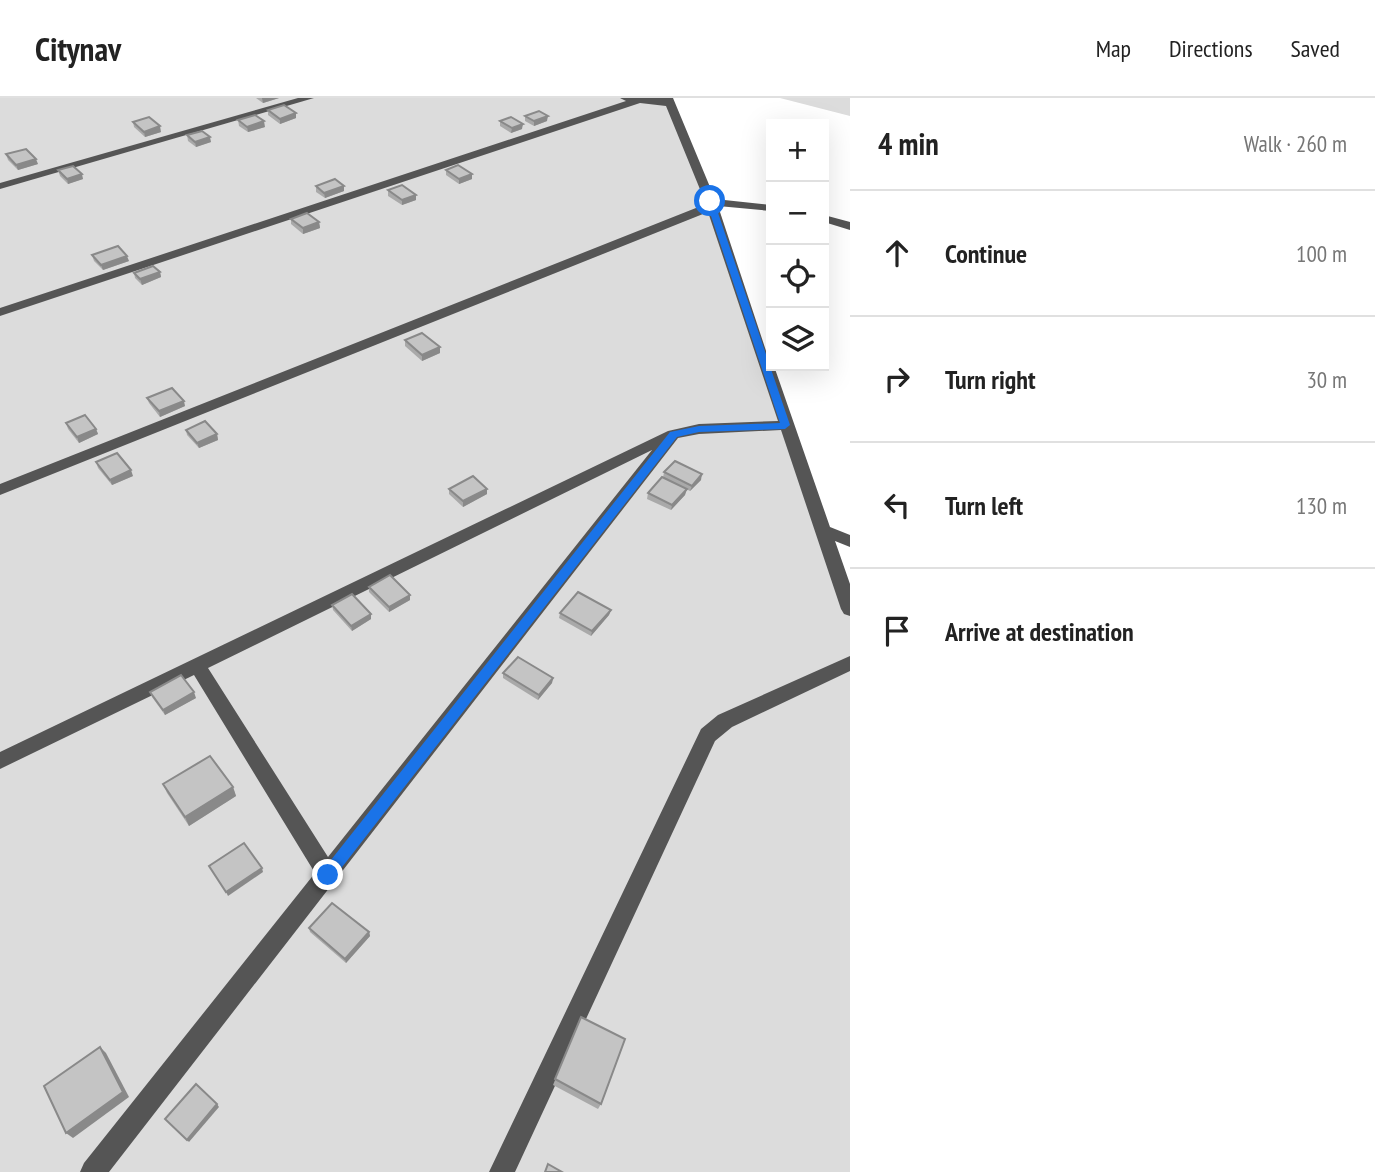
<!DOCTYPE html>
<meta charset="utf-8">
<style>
:root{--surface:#fff;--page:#f2f2f2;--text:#222;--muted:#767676;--line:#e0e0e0}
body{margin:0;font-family:"PT Sans Narrow",sans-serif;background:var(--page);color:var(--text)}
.controls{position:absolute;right:21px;top:21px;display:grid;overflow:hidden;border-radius:0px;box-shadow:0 7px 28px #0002}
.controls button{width:63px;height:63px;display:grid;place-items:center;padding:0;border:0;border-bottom:2px solid var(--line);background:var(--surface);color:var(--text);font:35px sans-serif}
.stop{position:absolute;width:21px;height:21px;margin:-16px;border:5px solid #1a73e8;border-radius:50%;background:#fff}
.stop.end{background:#1a73e8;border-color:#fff;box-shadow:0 2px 7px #0008}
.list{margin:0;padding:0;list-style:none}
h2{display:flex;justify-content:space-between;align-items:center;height:91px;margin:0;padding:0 28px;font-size:30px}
h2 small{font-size:23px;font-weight:400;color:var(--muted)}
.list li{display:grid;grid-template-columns:46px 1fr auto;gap:21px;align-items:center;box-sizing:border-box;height:126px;padding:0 28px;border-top:2px solid var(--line)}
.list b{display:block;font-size:26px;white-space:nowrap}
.list em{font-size:23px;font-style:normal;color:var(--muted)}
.icon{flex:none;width:38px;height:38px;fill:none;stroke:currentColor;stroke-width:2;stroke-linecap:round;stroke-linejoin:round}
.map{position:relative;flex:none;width:850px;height:1074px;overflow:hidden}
header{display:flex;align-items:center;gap:42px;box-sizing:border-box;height:98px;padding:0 35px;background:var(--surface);border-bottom:2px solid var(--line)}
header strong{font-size:33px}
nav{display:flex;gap:38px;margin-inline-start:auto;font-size:24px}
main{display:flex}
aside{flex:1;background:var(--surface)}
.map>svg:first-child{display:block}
.green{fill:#dcdcdc}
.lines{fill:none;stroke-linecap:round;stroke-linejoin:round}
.minor{fill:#555;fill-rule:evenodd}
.wall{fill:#a9a9a9}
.shaded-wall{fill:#898989}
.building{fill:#c4c4c4;stroke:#898989;stroke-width:2}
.route{fill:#1a73e8}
</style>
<header>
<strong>Citynav</strong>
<nav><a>Map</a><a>Directions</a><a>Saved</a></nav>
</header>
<main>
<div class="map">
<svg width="850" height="1074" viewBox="0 0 850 1074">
<rect width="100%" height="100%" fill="#fff"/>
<g class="green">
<path d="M0,0H625L670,5L712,108L850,511V1074H0Z"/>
<path d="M780,0H850V18Z"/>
</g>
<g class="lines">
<g class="minor">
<path d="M298,0H314L0,91V85Z"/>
<path d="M620,0H673L715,101L771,107V113L718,108L771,268H774L830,429L850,437V449L835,443L850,486V518L844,516L841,511L781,332L699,336L678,340L109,1074H80L84,1065L315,775L194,577L0,671V654L668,333L699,326L778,323L708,114L0,397V386L706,106L666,8L640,5L0,218V210L626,3ZM652,352L328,759L208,570Z"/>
<path d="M824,117L850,124V132L824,124Z"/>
<path d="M850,558V573L732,629L715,643L515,1074H489L701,631L718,617Z"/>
</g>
</g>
<g class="wall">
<path d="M256,0H279L263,5Z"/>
<path d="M268,12L296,20L280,26L268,17Z"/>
<path d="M525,18L547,23L534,28L525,23Z"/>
<path d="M238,22L265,29L248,34L239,28Z"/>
<path d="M500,23L522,31L511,35L500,28Z"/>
<path d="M133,24L161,34L145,39L134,29Z"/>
<path d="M187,37L211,44L196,49L188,43Z"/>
<path d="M6,56L38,66L18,72L8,62Z"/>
<path d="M58,72L83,81L68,86L60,78Z"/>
<path d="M446,72L472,76V81L459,86L446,77Z"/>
<path d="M316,88L344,93L325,100L316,94Z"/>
<path d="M388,92L416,102L402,107L388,98Z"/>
<path d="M291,121L319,124L320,130L303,136L291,126Z"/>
<path d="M92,157L129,163L103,172L94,163Z"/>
<path d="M160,174L161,179L142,187L135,180L134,175Z"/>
<path d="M405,242L440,255L422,263L405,248Z"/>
<path d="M147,300L185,308L160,319L149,305Z"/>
<path d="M66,325L96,331L98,336L79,345L68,331Z"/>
<path d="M186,332L217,336L218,342L199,350L187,337Z"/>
<path d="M96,364L133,378L112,387L98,370Z"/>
<path d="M664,374L701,382L690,393L686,391L685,397L671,412L647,401L648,395L663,380Z"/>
<path d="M449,391L487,396L463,409L449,396Z"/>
<path d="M369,489L410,502L389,514L369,494Z"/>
<path d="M332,507L371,516V521L352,533L333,512Z"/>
<path d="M611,512L609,517L591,538L559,520L560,515Z"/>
<path d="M503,575L553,580L552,585L538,602L503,580Z"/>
<path d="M150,594L196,600L165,617L152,599Z"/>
<path d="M163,686L233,689L236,698L189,728L167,695Z"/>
<path d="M309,830L369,834L370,838L346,865L310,834Z"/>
<path d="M581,919L601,1006L598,1011L553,987Z"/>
</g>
<g class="shaded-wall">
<path d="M262,0H279L263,5Z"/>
<path d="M296,15V20L280,26V21Z"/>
<path d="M548,18L547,23L534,28V23Z"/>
<path d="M264,23L265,29L248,34L247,29Z"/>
<path d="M523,26L522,31L511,35L512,30Z"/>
<path d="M160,28L161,34L145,39L144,34Z"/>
<path d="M210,39L211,44L196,49L195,44Z"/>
<path d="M36,61L38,66L18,72L16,67Z"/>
<path d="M82,76L83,81L68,86L67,81Z"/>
<path d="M472,76V81L459,86V81Z"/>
<path d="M344,88V93L325,100L324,95Z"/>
<path d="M416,97V102L402,107V102Z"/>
<path d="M319,124L320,130L303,136V130Z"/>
<path d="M127,158L129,163L103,172L101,167Z"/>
<path d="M160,174L161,179L142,187L140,181Z"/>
<path d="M440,249V255L422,263V257Z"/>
<path d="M184,303L185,308L160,319L159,313Z"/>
<path d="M96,331L98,336L79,345L77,339Z"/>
<path d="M217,336L218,342L199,350L197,345Z"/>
<path d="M131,372L133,378L112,387L110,382Z"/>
<path d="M702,376L701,382L690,393L692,388Z"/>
<path d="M487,391V396L463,409V403Z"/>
<path d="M687,391L685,397L671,412L672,407Z"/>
<path d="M410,497V502L389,514V509Z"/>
<path d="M611,512L609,517L591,538L592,533Z"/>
<path d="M371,516V521L352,533L351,528Z"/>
<path d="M553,580L552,585L538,602L539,597Z"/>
<path d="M194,594L196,600L165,617L163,612Z"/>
<path d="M233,689L236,698L189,728L185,719Z"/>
<path d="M262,770L263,774L228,798L226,794Z"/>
<path d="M369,834L370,838L346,865L345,861Z"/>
<path d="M100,949L106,955L129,999L73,1040L66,1035Z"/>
<path d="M217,1006L219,1009L189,1044L187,1042Z"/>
</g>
<g class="building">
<path d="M284,7L296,15L280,21L268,12Z"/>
<path d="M539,13L548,18L534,23L525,18Z"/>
<path d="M255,17L264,23L247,29L238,22Z"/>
<path d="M149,19L160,28L144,34L133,24Z"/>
<path d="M511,19L523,26L512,30L500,23Z"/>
<path d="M202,33L210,39L195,44L187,37Z"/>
<path d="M26,51L36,61L16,67L6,56Z"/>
<path d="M458,67L472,76L459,81L446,72Z"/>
<path d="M73,68L82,76L67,81L58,72Z"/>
<path d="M335,81L344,88L324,95L316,88Z"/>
<path d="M402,87L416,97L402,102L388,92Z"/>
<path d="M307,115L319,124L303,130L291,121Z"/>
<path d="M118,148L127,158L101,167L92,157Z"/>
<path d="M153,168L160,174L140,181L134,175Z"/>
<path d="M422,235L440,249L422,257L405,242Z"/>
<path d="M172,290L184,303L159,313L147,300Z"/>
<path d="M85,317L96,331L77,339L66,325Z"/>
<path d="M205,323L217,336L197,345L186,332Z"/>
<path d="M117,355L131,372L110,382L96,364Z"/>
<path d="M675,363L702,376L692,388L664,374Z"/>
<path d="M473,378L487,391L463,403L449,391Z"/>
<path d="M662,379L687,391L672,407L648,395Z"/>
<path d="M390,477L410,497L389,509L369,489Z"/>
<path d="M578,494L611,512L592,533L560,515Z"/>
<path d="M352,496L371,516L351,528L332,507Z"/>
<path d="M518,559L553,580L539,597L503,575Z"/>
<path d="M181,577L194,594L163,612L150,594Z"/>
<path d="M210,658L233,689L185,719L163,686Z"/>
<path d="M244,745L262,770L226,794L209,768Z"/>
<path d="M332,805L369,834L345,861L309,830Z"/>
<path d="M581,919L625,941L601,1006L555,981Z"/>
<path d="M100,949L123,994L66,1035L44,988Z"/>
<path d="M196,986L217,1006L187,1042L165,1021Z"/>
<path d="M548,1066L562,1074H545Z"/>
</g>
<path class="route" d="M710,101L714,103L790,327L785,331L699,334L677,339L332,782H323V772L670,334L699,328L780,325L706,103Z"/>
</svg>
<div class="controls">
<button>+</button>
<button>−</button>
<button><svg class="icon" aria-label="locate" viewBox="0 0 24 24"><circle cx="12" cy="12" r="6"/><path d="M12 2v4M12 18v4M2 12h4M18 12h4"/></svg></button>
<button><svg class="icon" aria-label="layers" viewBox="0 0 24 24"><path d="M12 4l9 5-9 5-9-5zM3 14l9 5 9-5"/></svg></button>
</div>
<div class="stop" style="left:710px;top:103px"></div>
<div class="stop end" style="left:328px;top:777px"></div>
</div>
<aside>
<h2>4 min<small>Walk · 260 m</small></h2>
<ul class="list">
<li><svg class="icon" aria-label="ahead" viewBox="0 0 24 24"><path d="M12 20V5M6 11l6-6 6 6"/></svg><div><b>Continue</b></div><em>100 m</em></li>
<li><svg class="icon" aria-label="right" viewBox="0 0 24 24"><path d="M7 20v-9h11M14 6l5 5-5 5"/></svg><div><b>Turn right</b></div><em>30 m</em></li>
<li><svg class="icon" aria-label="left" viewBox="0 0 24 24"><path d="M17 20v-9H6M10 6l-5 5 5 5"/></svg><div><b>Turn left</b></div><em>130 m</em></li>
<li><svg class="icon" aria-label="arrive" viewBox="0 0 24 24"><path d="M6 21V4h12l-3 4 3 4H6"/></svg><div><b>Arrive at destination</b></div></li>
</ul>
</aside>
</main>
